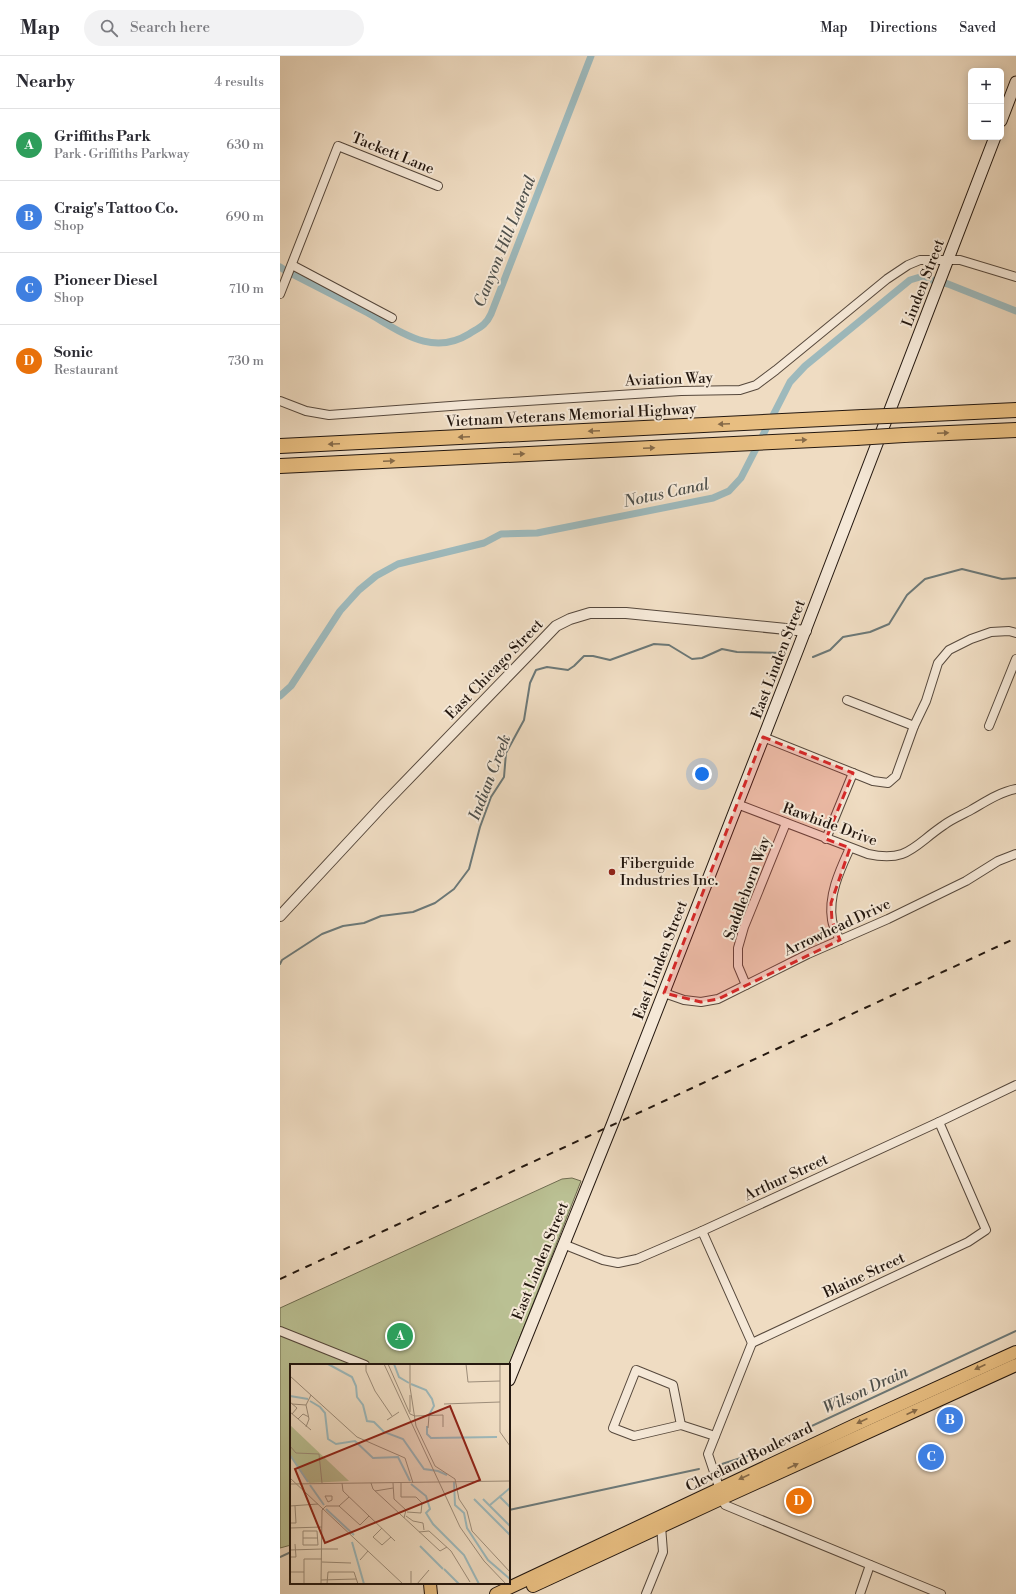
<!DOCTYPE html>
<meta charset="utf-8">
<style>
:root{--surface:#fff;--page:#f2f2f3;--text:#2b2b33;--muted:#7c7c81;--line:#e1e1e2;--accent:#0f766e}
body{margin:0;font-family:"Libre Bodoni",serif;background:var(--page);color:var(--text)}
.controls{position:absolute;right:12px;top:12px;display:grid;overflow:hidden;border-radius:6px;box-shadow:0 2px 10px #0003}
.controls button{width:36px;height:36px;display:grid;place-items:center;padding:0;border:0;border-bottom:1px solid var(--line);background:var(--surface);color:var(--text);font:20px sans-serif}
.you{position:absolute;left:422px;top:718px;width:14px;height:14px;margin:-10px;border:3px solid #fff;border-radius:50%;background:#1a73e8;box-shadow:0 0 0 6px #1a73e833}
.badge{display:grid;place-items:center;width:26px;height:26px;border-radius:50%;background:var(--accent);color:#fff;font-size:13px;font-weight:700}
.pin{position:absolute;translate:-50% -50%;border:2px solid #fff;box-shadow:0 1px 4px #0006}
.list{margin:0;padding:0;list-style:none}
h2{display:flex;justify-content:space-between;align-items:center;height:52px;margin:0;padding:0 16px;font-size:17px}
h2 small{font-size:13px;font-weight:400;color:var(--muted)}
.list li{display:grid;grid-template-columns:26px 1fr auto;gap:12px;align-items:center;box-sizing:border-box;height:72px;padding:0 16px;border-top:1px solid var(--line)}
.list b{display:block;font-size:15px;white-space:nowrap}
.list p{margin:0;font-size:13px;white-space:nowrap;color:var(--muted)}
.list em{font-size:13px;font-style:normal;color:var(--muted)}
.icon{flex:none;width:22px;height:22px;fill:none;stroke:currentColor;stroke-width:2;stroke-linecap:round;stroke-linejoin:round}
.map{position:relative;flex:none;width:736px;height:1538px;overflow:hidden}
header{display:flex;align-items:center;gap:24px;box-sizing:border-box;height:56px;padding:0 20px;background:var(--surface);border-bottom:1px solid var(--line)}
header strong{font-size:19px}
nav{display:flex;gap:22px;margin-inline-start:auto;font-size:14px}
.search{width:280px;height:36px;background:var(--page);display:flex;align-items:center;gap:10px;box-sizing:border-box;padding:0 14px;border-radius:22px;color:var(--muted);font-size:15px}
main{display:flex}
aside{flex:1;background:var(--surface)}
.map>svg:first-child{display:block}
.green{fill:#bac093;stroke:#6e6c51}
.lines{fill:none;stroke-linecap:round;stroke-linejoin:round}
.stream{stroke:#6c7877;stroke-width:2}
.canal{stroke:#9db9bc;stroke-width:7}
.minor-casing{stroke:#56483c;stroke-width:10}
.tertiary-casing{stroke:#56483c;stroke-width:12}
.secondary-casing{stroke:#23170f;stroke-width:13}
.primary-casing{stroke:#23170f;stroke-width:14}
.motorway-casing{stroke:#23170f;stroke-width:16}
.minor{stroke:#f5e8d7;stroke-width:8}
.tertiary{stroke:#f5e8d7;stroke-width:10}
.secondary{stroke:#f5e8d7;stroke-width:11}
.primary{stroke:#e8be81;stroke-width:12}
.motorway{stroke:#e8be81;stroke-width:14}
.rail{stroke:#23170f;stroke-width:2;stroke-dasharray:7 7;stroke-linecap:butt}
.motorway-bridge-casing{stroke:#23170f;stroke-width:16;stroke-linecap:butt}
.motorway-bridge{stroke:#e8be81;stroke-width:14}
.oneway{fill:#866a48}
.marked{fill:#d62828;fill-opacity:0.2;stroke:#d62828;stroke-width:3;stroke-dasharray:8 5;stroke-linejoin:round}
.poi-dot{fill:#8f2418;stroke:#f5e8d7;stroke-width:1.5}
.labels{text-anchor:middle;stroke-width:4;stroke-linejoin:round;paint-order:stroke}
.street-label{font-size:15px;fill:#23170f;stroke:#f5e8d7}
.poi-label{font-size:15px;fill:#23170f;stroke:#f5e8d7;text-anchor:start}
.water-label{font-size:16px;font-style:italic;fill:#4e504c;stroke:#f5e8d7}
.inset-river{fill:none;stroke:#9db9bc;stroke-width:2}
.inset-road{fill:none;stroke:#9d8d7a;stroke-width:1}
.view{fill:#8f2418;fill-opacity:0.15;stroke:#8f2418;stroke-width:2}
.inset-edge{fill:none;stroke:#23170f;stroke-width:2}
</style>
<header>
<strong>Map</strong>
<div class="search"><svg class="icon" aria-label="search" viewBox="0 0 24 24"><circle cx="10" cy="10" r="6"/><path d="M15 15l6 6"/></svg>Search here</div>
<nav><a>Map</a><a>Directions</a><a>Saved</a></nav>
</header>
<main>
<aside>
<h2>Nearby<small>4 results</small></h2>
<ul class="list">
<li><span class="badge" style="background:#2e9e5b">A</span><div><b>Griffiths Park</b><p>Park · Griffiths Parkway</p></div><em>630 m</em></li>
<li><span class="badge" style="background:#3f7fe0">B</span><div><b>Craig's Tattoo Co.</b><p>Shop</p></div><em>690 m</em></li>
<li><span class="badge" style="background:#3f7fe0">C</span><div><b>Pioneer Diesel</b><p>Shop</p></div><em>710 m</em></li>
<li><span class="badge" style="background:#e8710a">D</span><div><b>Sonic</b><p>Restaurant</p></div><em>730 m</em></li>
</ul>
</aside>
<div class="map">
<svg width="736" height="1538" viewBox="0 0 736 1538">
<rect width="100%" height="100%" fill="#efdcc2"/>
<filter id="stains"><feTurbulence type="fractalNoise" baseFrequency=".005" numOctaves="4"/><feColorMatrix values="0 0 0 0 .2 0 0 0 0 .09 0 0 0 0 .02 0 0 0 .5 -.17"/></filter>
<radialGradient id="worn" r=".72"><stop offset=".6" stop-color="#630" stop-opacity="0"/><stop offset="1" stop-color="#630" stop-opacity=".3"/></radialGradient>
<path class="green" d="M292,1122L301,1125L229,1309H11V1489L0,1492V1252L282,1123Z"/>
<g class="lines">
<g class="stream">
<path d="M533,601L550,594L563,581L590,576L609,568L627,539L645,523L682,513L722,523L736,522"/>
<path d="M0,908L2,904L42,878L63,870L84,867L101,860L133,856L155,847L174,833L189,813L200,771L211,741L224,721L226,697L244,664L250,627L256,614L267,611L288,614L294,610L304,600H313L330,604L374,588L389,589L412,603L422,602L442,593L457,596L506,597"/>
<path d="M442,1408L467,1400L736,1275"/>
<path d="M229,1454L419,1413"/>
<path d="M0,1501L11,1496"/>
</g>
<g class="canal">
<path d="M0,211L6,215"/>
<path d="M10,217C35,230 59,242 84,255C118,273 150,302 189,278C200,271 206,269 211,258L311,0"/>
<path d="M0,640L11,630L60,555L79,534L96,520L118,508L204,487L221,478L257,477L433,442L449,435L461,422L510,326L525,310L630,224L640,221L668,228L736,255"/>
</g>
<defs>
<g id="minor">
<path d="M12,209L112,262"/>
<path d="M0,238L58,90L158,130"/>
<path d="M0,345L26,355L49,359L184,349L401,335L460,334L476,329L496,314L607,223L628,209L640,204H680L736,221"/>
<path d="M567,644L634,670"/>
<path d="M709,670L736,603"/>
<path d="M483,681L593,725L608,727L616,720L634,670L646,645L658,607L669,594L691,583L711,576L729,575L736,577"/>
<path d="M457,748L588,798C628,807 634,789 664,769C672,763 682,759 691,754C705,746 720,736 736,733"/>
<path d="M546,783L573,717"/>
<path d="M560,884C557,878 553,871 552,864C548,839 560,814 570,792"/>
<path d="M466,929L458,910V892L464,871L506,767"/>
<path d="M384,937L404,944L421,946L438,943L528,898L608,863L686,825L718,805L736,798"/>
<path d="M422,1175L472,1287L428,1398L445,1449L661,1538"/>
<path d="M283,1188L323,1204L338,1207L357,1203L422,1175L659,1066L736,1029"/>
<path d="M0,1275L85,1309"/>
<path d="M472,1287L688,1186L706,1174L659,1066"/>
<path d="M356,1314L393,1329L401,1369L354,1380L333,1372Z"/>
<path d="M401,1369L435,1380"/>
<path d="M366,1538L383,1496L381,1470L379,1467"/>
<path d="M580,1538L590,1509"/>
</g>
<path id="tertiary" d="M0,860L104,748L254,593L276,570L290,563L310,557H346L526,575"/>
<g id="secondary">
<path d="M721,65L736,26"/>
<path d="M229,1324L332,1069L518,593L715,81"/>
</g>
<g id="primary">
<path d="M150,1528L151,1538"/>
<path d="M253,1530L443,1442L736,1309"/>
<path d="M216,1538L577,1368L736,1296"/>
</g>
<g id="motorway">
<path d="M631,359L736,354"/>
<path d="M624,379L736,374"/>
<path d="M0,390L583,361"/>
<path d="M0,410L576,382"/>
</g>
</defs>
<use href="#minor" class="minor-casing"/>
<use href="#tertiary" class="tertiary-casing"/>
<use href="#secondary" class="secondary-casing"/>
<use href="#primary" class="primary-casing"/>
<use href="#motorway" class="motorway-casing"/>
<use href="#minor" class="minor"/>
<use href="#tertiary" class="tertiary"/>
<use href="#secondary" class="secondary"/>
<use href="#primary" class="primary"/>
<use href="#motorway" class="motorway"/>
<path class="rail" d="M0,1223L736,882"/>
<defs>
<g id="motorway-bridge">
<path d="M583,361L631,359"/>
<path d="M576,382L624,379"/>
</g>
</defs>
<use href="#motorway-bridge" class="motorway-bridge-casing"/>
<use href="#motorway-bridge" class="motorway-bridge"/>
</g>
<defs><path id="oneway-solid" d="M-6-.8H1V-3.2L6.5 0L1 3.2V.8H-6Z"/></defs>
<g class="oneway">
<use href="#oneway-solid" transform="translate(444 368) rotate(177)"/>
<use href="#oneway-solid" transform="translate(314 375) rotate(177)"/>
<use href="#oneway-solid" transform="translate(663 377) rotate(-3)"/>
<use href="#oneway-solid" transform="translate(184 381) rotate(177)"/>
<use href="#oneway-solid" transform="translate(521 384) rotate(-3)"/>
<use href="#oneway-solid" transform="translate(54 388) rotate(177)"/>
<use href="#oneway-solid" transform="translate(369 392) rotate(-3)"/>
<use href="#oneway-solid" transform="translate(239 398) rotate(-3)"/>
<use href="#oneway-solid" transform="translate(109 405) rotate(-3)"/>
<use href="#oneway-solid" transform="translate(700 1311) rotate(156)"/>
<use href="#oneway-solid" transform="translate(632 1356) rotate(-24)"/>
<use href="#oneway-solid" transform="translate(582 1365) rotate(155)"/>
<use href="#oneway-solid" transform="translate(513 1410) rotate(-24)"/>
<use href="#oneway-solid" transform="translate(464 1421) rotate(155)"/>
</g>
<path class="marked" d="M483,681L573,717L546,783L570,792L551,847L552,865L560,884L438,943L421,946L384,937Z"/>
<circle class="poi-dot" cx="332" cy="816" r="4"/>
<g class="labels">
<g class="street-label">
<text transform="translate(113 97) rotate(22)" y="5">Tackett Lane</text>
<text transform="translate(643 227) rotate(-69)" y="5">Linden Street</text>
<text transform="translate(389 323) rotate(-2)" y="5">Aviation Way</text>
<text transform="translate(291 359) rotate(-3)" y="5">Vietnam Veterans Memorial Highway</text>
<text transform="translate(498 603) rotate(-69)" y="5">East Linden Street</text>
<text transform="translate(214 613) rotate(-46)" y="5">East Chicago Street</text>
<text transform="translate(550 768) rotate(20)" y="5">Rawhide Drive</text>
<text transform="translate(467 832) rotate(-70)" y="5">Saddlehorn Way</text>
<text transform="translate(557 871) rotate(-25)" y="5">Arrowhead Drive</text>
<text transform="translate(380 904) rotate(-69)" y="5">East Linden Street</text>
<text transform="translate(506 1121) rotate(-25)" y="5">Arthur Street</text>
<text transform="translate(260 1205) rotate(-68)" y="5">East Linden Street</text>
<text transform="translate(584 1219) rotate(-25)" y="5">Blaine Street</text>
<text transform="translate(469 1401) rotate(-26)" y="5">Cleveland Boulevard</text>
</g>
<g class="poi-label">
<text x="340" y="812">Fiberguide<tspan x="340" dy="17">Industries Inc.</tspan></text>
</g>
<g class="water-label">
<text transform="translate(224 185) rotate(-68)" y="6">Canyon Hill Lateral</text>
<text transform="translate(386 436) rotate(-12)" y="6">Notus Canal</text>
<text transform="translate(209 721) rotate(-69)" y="6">Indian Creek</text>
<text transform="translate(585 1333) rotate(-25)" y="6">Wilson Drain</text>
</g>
</g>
<g transform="translate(10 1308)">
<rect width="220" height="220" fill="#efdcc2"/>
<path d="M0,61L58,116L59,117L19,119L0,90Z" fill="#bac093"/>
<path class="inset-river" d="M38,0L62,13L66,22L67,33L73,41L77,57L84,58L94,68L113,75L134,105L148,107L157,111M104,0L109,13L119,19M121,20L136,26L142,35L144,42L139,51M0,32L18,35M20,37L30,43L35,49L38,75L46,80L65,77L83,94L108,93L120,117M137,62V70L141,74L207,73M0,91L18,118M164,118L165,141L174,149L177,164L198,196L220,215M121,120L136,132L140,145L136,149L143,160L174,191L189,220M20,121L34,141M209,132L220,143M184,135L220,171M193,135L220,162M200,141L220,124M36,145L64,171M62,178L74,220M130,182L153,205M154,205L169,220"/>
<path class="inset-road" d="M76,0V7L85,27L102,52M94,0L170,163L194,197L216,220M98,0L120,50L125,52M120,0V23L126,62L145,102L165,115L169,135L177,147L182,167L220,208M176,0L178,18L210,17M210,0V68L220,82M0,12L67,73L115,94L123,119M120,31V48M0,38L7,44L2,50M2,40L16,41M154,40L210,38M0,48L21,66M125,52L153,51V63M8,55L13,50L19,53M97,56L109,48M16,63L19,55L16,41L21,31M138,64L139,52M0,82L6,89L29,90L32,119M0,114L113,220M1,117L0,120L220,117M52,119L53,127L105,177M81,119L83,125L150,187L157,183M103,119L104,135L116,146L114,154M111,119V133H126L132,139L131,149L117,148M85,127L103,124M35,132H42V136L38,138ZM0,142L28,140M49,142L70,161L79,152M116,152L123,157L133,159L134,166M0,159H6L5,142M0,164L32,163M92,164L83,173L92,181L101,173M13,167H27L28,181H13ZM129,168L139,167L161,187L180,218M13,174H28M32,185H48M0,186L32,185M0,193H6L5,180M70,196L78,187M32,198L61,199M0,208H14M31,216L66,215M14,220V195H32M31,220L32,146L36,142H49L59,133M37,220L38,208H64L68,220M121,220V207M127,220L139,206"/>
<path class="view" d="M160,42L190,116L35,179L5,105Z"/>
<rect width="220" height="220" class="inset-edge"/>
</g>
<rect width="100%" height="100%" filter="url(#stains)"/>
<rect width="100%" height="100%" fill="url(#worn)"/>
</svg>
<div class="controls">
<button>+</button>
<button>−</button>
</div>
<div class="you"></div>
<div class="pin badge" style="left:120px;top:1280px;background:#2e9e5b">A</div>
<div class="pin badge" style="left:670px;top:1364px;background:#3f7fe0">B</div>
<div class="pin badge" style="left:651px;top:1401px;background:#3f7fe0">C</div>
<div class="pin badge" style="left:519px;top:1445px;background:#e8710a">D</div>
</div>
</main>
